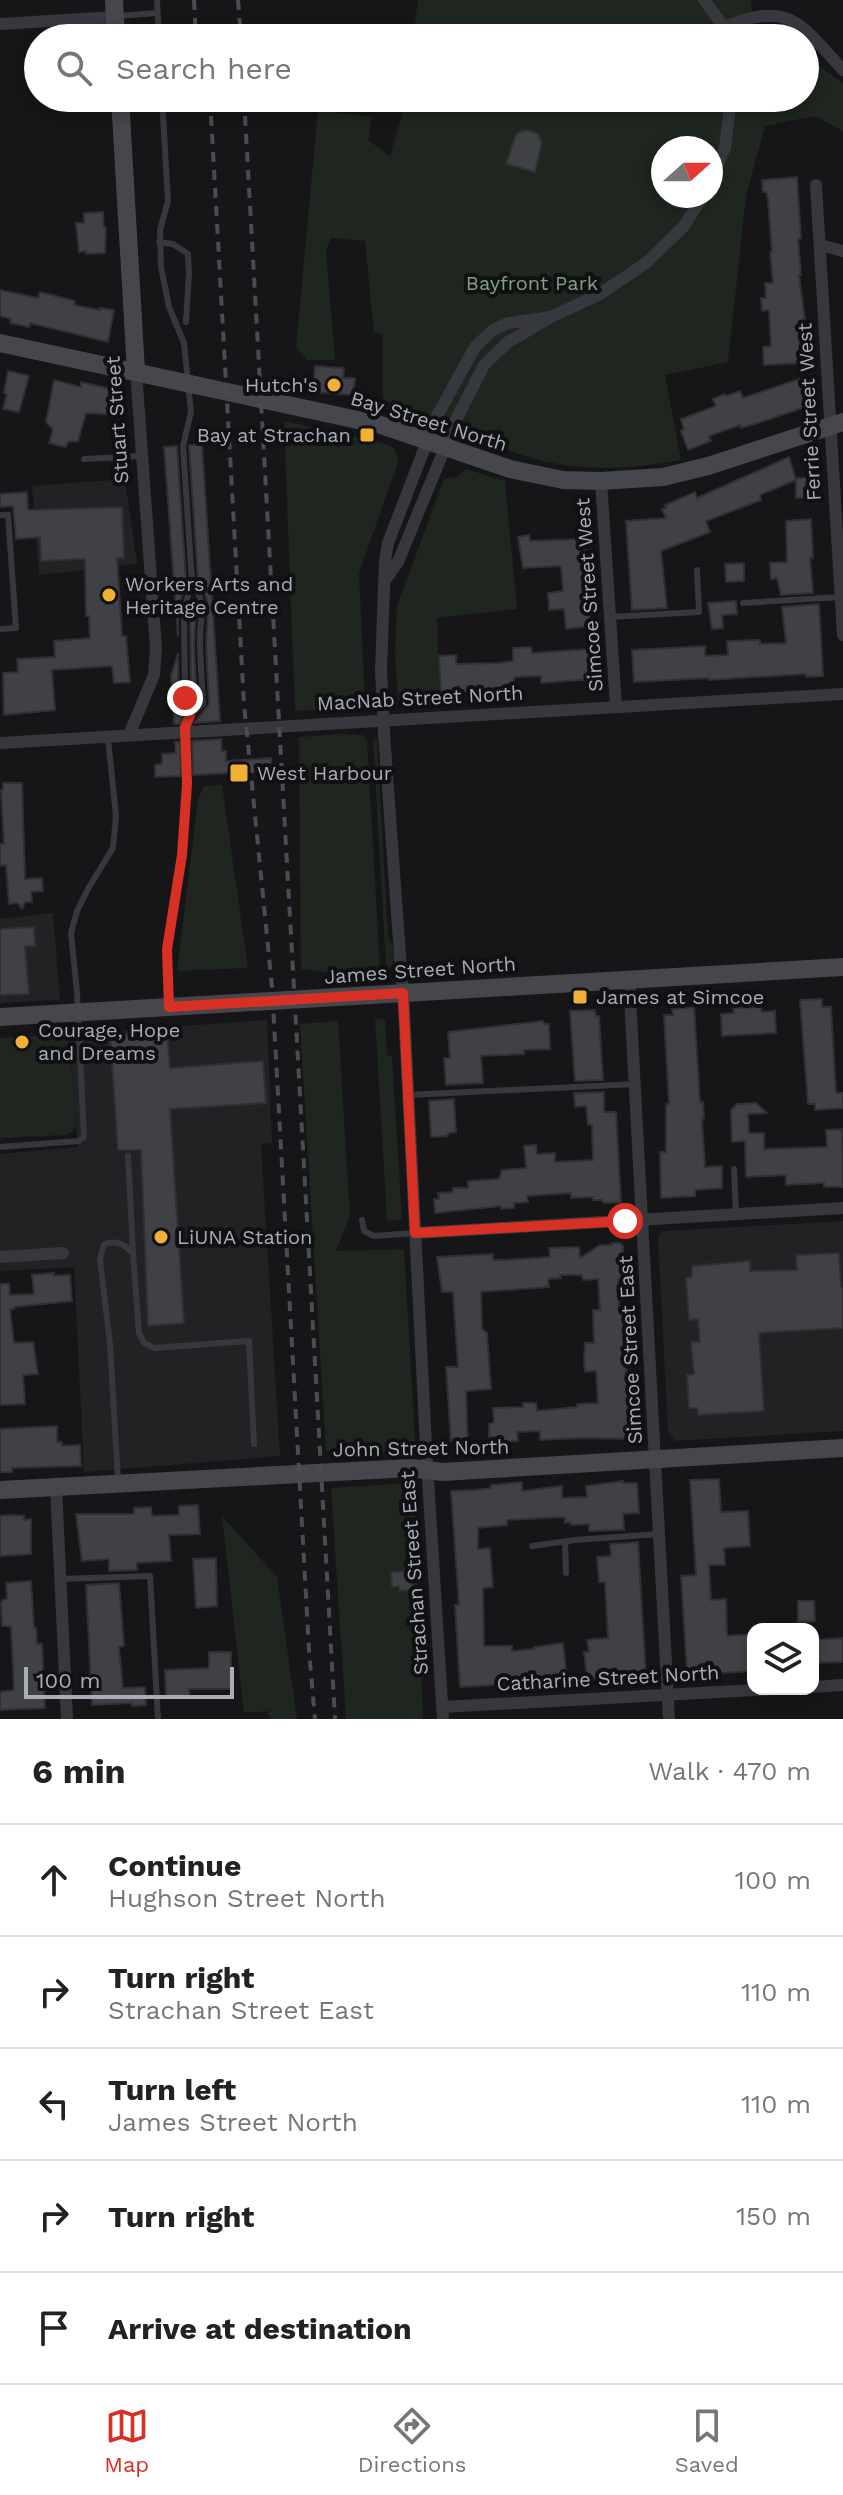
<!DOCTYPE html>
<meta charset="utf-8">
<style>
:root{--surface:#fff;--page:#f6f6f6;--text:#222;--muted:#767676;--line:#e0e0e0;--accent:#d93025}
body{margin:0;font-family:"Work Sans",sans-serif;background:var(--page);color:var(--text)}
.controls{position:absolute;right:24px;bottom:24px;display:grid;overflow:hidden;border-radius:16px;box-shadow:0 4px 12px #0003}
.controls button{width:72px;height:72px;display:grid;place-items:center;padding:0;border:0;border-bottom:2px solid var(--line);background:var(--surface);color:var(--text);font:40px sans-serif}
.compass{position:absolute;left:651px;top:136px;width:72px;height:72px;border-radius:50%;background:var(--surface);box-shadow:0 4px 12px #0003;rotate:69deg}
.scale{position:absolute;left:24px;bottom:20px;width:210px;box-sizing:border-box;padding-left:8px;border:4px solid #a8adb8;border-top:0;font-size:22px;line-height:28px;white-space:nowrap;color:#a8adb8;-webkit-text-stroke:6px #111113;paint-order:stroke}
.stop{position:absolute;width:24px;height:24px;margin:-18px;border:6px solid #d93025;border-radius:50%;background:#fff}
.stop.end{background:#d93025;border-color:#fff;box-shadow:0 2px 8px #0008}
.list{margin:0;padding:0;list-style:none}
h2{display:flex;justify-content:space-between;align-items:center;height:104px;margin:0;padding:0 32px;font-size:34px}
h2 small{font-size:26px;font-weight:400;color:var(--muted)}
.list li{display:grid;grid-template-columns:52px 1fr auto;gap:24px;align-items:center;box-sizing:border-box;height:112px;padding:0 32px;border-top:2px solid var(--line)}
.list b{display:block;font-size:30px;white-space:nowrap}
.list p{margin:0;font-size:26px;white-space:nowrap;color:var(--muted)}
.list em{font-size:26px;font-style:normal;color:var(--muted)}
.icon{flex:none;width:44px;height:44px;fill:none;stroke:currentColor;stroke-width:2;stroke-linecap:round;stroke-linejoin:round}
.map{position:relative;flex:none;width:843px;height:1719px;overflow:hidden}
.search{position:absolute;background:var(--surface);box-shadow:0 4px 12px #0003;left:24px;right:24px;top:24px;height:88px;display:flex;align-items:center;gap:20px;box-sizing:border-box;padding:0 28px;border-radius:44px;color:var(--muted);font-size:30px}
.sheet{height:664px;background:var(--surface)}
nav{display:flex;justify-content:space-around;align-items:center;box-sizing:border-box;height:112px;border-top:2px solid var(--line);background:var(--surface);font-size:22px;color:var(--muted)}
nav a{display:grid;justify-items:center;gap:4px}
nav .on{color:var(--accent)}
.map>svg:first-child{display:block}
.built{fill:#222225}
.green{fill:#1e261f;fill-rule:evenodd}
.building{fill:#404145;stroke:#303034;stroke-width:2}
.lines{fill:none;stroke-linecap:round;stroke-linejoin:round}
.lane{stroke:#37383d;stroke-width:6}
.street{stroke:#37383d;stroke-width:12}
.secondary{stroke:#45474d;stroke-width:18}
.rail{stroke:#4a4c52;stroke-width:4;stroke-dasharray:10 8;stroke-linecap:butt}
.route{stroke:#d93025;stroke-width:10}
.poi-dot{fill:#f2b134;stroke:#111113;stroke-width:3}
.labels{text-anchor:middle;stroke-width:8;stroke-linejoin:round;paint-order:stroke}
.park-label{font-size:20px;fill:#7fa381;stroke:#111113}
.poi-label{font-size:20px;fill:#a8adb8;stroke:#111113;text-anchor:start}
.street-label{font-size:20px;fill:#a8adb8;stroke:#111113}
</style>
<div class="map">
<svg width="843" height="1719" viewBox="0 0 843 1719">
<rect width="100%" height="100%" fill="#161618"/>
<g class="built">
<path d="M125,479L137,564L39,575L32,486Z"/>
<path d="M53,913L60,1000L0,1003V919Z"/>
<path d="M267,1020L272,1143L261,1144L280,1456L84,1472L74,1267L0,1271V1154L78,1147L69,1034Z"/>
<path d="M843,1221V1431L675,1441L668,1432L658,1237L664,1231Z"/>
</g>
<g class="green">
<path d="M418,0H751L755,35L781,34L785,38H413Z"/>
<path d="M805,56L843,83V131L815,116L765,126L746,196L728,362L665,375L681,460C605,473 561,472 488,443L491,438L408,413L383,408V334L374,333L365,241L331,238L326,251L335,360H307L296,347L318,110L372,117L368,140L390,156L403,112L405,98H805ZM663,148H711V196H663Z"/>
<path d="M284,421L383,443L394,448L398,460L396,468L359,573L365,703L360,708L295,711Z"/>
<path d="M466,469L505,481L517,609L437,618L440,705L404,706L398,699L395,652L397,606L444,479L456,477Z"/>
<path d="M339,734L363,735L367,740L380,968L375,974L342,975L301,969L299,737Z"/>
<path d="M377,738L388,937C395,948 396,959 389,970L386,965L373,740Z"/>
<path d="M222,785L248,968L177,971L198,800L204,786Z"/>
<path d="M375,1018L385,1020L387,1055L392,1056L402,1220L387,1221Z"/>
<path d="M338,1021L350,1216L336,1251L404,1249L415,1441L413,1453L349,1456L348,1448L326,1451L300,1024Z"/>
<path d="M69,1034L76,1125L72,1132L67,1135L0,1138V1038Z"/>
<path d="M407,1483L415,1491L423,1719H346L331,1488Z"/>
<path d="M222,1516L277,1577L297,1719H269L268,1711L244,1713Z"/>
</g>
<g class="building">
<path d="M528,130L538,134L542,142L535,172L506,164L515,137L519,132Z"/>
<path d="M797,177L801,238L798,239L801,275H799L805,321H801L803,363L764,365L763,347L771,346L769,310L762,311L761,298H766L765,283H773L770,252H772L768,199L766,192H763L762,180Z"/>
<path d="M103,212L104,228H106L105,253L86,254V251L79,252L76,223H84V213Z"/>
<path d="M0,290L38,298L40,292L75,301L74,305L100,310V308L114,310L108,342L30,323L29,327L10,323L11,319L0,316Z"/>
<path d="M315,366L344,368L343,378H355L353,395L313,392Z"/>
<path d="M8,371L29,376L19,412L3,409L7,394L4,393Z"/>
<path d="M799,379L808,406L755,424L741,428L740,425L709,436L711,441L688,450L681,431L684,429L681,419L716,406L713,399L725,394L726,396L740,391L743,398Z"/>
<path d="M54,380L81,387V382L111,389L115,394V415L86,413L78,441L68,442L66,447L49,443L53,430L46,422Z"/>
<path d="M189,445H202L220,721L194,723L209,704L206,646L208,610L206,596L198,580Z"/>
<path d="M177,446L186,581L178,609V637L164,447Z"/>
<path d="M789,457L796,480L760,495L761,500L706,521L710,532L661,551L667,608L632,610L626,521L666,518L662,509L666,508L665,505L695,492L697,498Z"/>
<path d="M796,478H813V497L796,498Z"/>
<path d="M27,492L28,510L122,507L124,558H117L122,636H126L130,682L114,683L112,666L52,670L55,710L4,715L3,673L18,672L17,659L55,657L54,641L90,638L89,616H86L85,559L41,561L40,537L16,539L13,506L0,507V494Z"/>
<path d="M811,519L813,558H810L813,593L781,595L777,578L771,579L770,563L787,562L786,521Z"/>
<path d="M529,535L530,541L582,539L583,550H586L588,585H586L591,626L566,629L564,609L549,610L548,593L563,591L561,566L523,568L518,537Z"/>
<path d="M744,563V581L726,582L725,564Z"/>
<path d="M194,598L196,610L194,646L197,702L193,705L191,697L190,610Z"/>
<path d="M736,601L737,614L722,615L723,628L712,629L708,603Z"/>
<path d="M819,604L823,676L806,677V674L709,680V678L634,682L632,650L705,646V656L728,655L727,641L760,640V644L786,643L782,607Z"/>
<path d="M531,647L532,653L590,649L593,679L541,683V676L514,677V688L475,689V691L441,694L439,656L456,655V664L498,663L513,661V648Z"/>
<path d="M178,653L179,698L184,716L180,724H174L171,676Z"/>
<path d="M221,739L222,751H226V761L271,758L272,771L193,775L192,741Z"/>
<path d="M175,742H180L181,776L155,777V765L162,764V754L176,753Z"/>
<path d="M3,783H22L25,879L42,878L43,891L31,892L32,902H25L22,909L18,903L9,904L6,865L0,866V844H4L1,790H3Z"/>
<path d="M34,927L35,946H25L29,994L0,995V929Z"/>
<path d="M822,999V1007H831L836,1093H843V1108L815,1110V1104H808L800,1000Z"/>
<path d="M694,1007L700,1102H703L704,1119H702L705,1167L722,1166V1188L695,1190V1196L661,1198L660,1152H666V1104H669L664,1015H673L672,1009Z"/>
<path d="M761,1007L762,1012L775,1011L776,1033L722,1036L721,1014L734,1013L733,1008Z"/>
<path d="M595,1010L596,1016H599L603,1080L575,1081L570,1011Z"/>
<path d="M543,1021L544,1024H549L550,1049L524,1050V1054L481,1056L483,1083L446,1085L444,1058H450L448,1032Z"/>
<path d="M167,1031L170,1068L263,1061L266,1103L170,1109L184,1323L148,1326L141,1150H118L110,1035Z"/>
<path d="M604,1092V1112H616L621,1202L603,1203L602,1200H593V1197L571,1198V1193L527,1196L528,1202L514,1203V1208L501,1209V1206L435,1213L434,1199H439L438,1193L453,1192V1188H468V1181L499,1179L502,1170L526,1168L524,1146L536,1145L537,1154L555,1153V1162L593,1160L592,1125H588L586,1106L575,1107L574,1093Z"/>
<path d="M454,1099L456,1132L448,1133V1136L431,1137L429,1101Z"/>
<path d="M756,1103L767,1113L748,1114L749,1133H764V1149L827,1147L826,1130L842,1129L843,1187H824V1183L786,1185V1175L746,1177L745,1141L732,1142L731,1110L737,1104Z"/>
<path d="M612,1243H620L623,1246L624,1280H618L619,1307H622L629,1409H632L634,1439L580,1438L540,1440V1431L517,1432L518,1441L489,1442V1424L494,1423L493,1408L523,1407V1403H536L537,1411L577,1407V1404L598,1403L596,1371L585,1372L584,1360L585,1343H594L593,1310H600L598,1279L583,1280L582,1275H560L561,1278L548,1279L549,1287L481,1292L482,1329L487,1333L491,1389L466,1391L468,1447L455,1448L454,1441H451L446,1367H458L453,1292H442L437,1257L493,1254V1260H505L550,1257L549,1248L579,1247L580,1258L600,1245H612Z"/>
<path d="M839,1253L841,1287H843V1328L759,1333L764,1411L698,1415L697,1408H689L687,1375L694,1374L691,1342H700L698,1319L689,1320L686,1278L692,1277V1266L750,1261V1271L797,1270L796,1255Z"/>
<path d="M54,1273V1276L70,1275L72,1301L14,1307V1309L10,1310L14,1343L33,1342L38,1374L23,1375L25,1404L0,1405V1284H9L10,1295L34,1294L32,1275Z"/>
<path d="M57,1426V1442H62V1446L80,1445L81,1466L12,1468V1472H0V1429Z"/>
<path d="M719,1479L721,1512L748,1511L750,1546L724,1548L725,1565H709L711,1600L726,1599L727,1636L753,1634V1671L703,1674L702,1671H687L681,1576L696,1575L690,1480Z"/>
<path d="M623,1481V1483H637L639,1513L623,1514L624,1530L589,1531V1524L571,1525V1522L565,1523V1517L507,1520V1525L478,1528V1549L490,1548L493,1587L483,1588L484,1646H512V1651L534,1649V1647L563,1643L567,1681L460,1687L455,1605H459L451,1491L475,1490L491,1488V1485L522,1482V1491L562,1486V1498L587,1497L586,1486Z"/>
<path d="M198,1505L200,1534L169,1535L171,1561L137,1563V1570L109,1571V1559L82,1561L76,1514H134V1508L151,1507L152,1516L179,1515V1506Z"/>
<path d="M12,1515L24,1516V1520L31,1519V1554L0,1556V1516Z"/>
<path d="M638,1542L646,1677L628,1678V1674L587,1679L584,1652H589L587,1640L608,1638L605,1582H599L597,1557L611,1556L610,1544Z"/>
<path d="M216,1558L217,1606L196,1608L193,1559Z"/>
<path d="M412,1571L413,1590L400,1591L399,1586L392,1587L391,1572Z"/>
<path d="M31,1581L34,1628H36L37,1644H42L45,1708L0,1710V1692L14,1690L11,1626H2L1,1604L2,1600L7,1599L6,1583Z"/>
<path d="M119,1583L124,1646L119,1647L123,1688L145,1687L146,1705L132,1706V1703L92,1705L86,1585Z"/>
<path d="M798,1601H814L815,1621L798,1622Z"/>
<path d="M843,1638V1662L813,1663V1640Z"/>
<path d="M209,1652H231V1689H189L190,1697L166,1698L165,1670L209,1668Z"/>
</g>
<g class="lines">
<g class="lane">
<path d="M157,0L159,38"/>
<path d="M118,16L157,13"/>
<path d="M162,98L168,201L160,230L161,267L169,307L184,343L191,412L183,446L192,582L184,609L185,698L190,716"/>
<path d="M159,242L173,244L188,254L189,273L186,322"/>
<path d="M84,459L142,456"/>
<path d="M0,515H8L16,628L0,629"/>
<path d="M743,603L841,597"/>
<path d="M610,617L699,612L697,570"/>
<path d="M169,1004L167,949L182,855L187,784L185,727L190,716L203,704C202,682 200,660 200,638C200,612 208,608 192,582"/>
<path d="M408,1095L636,1084"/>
<path d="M0,1147L79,1141L84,1137L77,993L71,933L77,911L89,887L113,848L116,816L108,738"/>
<path d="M128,1156L133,1252"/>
<path d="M734,1169L736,1214"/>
<path d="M362,1220L364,1231L374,1236L415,1233"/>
<path d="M118,1480L110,1344L100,1259L104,1244C117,1240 124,1244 133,1253L139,1333L144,1343L154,1348L249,1341L254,1444"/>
<path d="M565,1543L566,1573"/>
<path d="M532,1546L575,1540L659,1534"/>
<path d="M60,1579L150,1576L158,1719"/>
</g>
<g class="street">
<path d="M704,0L724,27L728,38"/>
<path d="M0,24L115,17"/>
<path d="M724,27C791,0 800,24 843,70"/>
<path d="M711,179L725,148L731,98"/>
<path d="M816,185L843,635"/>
<path d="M820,245L843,251"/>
<path d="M601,481L616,706"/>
<path d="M386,579L398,562L458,416L484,365L508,342L551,317L600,294L646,263L684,226L703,196"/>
<path d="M129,735L154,675L156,649L136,371"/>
<path d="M0,743L843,694"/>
<path d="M629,979L669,1719"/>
<path d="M415,1233L843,1208"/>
<path d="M0,1257L63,1253"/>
<path d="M56,1487L67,1719"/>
<path d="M813,1687L843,1685"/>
<path d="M442,1707L775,1689"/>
<path d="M443,1719L426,1446L404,1010L384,733L381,670L385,561L388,543L437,416L475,347L493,330L508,323L551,317"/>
</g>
<g class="secondary">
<path d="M114,0L116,38"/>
<path d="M120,98L136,371"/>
<path d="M0,343L381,425L510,469L563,480L601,481L663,477L708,466L843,422"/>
<path d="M0,1017L843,967"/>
<path d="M0,1490L410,1468L442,1472L843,1448"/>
</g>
<g class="rail">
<path d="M194,0L196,38"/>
<path d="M238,0L241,38"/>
<path d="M210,98L244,704L272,987L309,1650L315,1719"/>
<path d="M244,98L335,1719"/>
</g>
</g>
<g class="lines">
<path class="route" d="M185,698L190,716L185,727L187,784L182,855L167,949L169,1007L403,993L415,1233L625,1221"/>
</g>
<g class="poi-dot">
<circle cx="334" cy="385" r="8"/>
<rect x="359" y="427" width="16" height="16" rx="4"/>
<circle cx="109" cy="595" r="8"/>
<rect x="229" y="763" width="20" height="20" rx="4"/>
<rect x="572" y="989" width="16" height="16" rx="4"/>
<circle cx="22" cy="1042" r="8"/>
<circle cx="161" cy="1237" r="8"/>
</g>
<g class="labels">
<g class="park-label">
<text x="532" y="290">Bayfront Park</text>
</g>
<g class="poi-label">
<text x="318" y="392" text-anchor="end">Hutch's</text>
<text x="351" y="442" text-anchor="end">Bay at Strachan</text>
<text x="125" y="591">Workers Arts and<tspan x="125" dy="23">Heritage Centre</tspan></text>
<text x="257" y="780">West Harbour</text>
<text x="596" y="1004">James at Simcoe</text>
<text x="38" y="1037">Courage, Hope<tspan x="38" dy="23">and Dreams</tspan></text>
<text x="177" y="1244">LiUNA Station</text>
</g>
<g class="street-label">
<text transform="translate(809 412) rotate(-93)" y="7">Ferrie Street West</text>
<text transform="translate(117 420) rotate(-94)" y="7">Stuart Street</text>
<text transform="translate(429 421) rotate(17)" y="7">Bay Street North</text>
<text transform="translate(589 595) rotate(-94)" y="7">Simcoe Street West</text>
<text transform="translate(420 698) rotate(-3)" y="7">MacNab Street North</text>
<text transform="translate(420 970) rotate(-4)" y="7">James Street North</text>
<text transform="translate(630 1350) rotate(-93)" y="7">Simcoe Street East</text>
<text transform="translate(421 1448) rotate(-1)" y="7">John Street North</text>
<text transform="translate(414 1573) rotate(-94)" y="7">Strachan Street East</text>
<text transform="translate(608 1678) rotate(-3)" y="7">Catharine Street North</text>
</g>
</g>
</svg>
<div class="controls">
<button><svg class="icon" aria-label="layers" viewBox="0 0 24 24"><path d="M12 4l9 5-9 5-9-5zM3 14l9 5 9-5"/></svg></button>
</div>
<svg class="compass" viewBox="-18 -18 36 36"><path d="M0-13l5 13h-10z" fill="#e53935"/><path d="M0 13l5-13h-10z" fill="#767676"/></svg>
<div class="scale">100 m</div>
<div class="stop" style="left:625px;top:1221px"></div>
<div class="stop end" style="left:185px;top:698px"></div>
<div class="search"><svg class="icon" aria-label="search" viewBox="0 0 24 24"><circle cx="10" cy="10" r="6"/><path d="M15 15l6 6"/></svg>Search here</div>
</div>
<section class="sheet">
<h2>6 min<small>Walk · 470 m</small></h2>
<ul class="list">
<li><svg class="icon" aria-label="ahead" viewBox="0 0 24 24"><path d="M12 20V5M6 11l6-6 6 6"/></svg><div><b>Continue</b><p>Hughson Street North</p></div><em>100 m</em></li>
<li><svg class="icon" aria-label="right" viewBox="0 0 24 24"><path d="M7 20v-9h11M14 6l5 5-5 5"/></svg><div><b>Turn right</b><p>Strachan Street East</p></div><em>110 m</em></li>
<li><svg class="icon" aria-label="left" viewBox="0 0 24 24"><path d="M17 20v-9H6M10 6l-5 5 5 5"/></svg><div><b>Turn left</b><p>James Street North</p></div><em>110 m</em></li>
<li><svg class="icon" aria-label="right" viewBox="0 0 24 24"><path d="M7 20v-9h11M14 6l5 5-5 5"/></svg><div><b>Turn right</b></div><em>150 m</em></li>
<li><svg class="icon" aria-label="arrive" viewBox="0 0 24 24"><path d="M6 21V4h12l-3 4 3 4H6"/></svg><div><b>Arrive at destination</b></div></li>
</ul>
</section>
<nav>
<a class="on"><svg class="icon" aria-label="map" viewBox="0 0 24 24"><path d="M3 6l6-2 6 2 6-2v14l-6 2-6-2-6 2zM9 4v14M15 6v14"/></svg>Map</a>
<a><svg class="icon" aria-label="directions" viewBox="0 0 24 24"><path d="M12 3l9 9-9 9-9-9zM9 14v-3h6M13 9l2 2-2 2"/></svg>Directions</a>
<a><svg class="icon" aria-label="saved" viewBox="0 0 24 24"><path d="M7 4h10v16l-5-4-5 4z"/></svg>Saved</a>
</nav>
